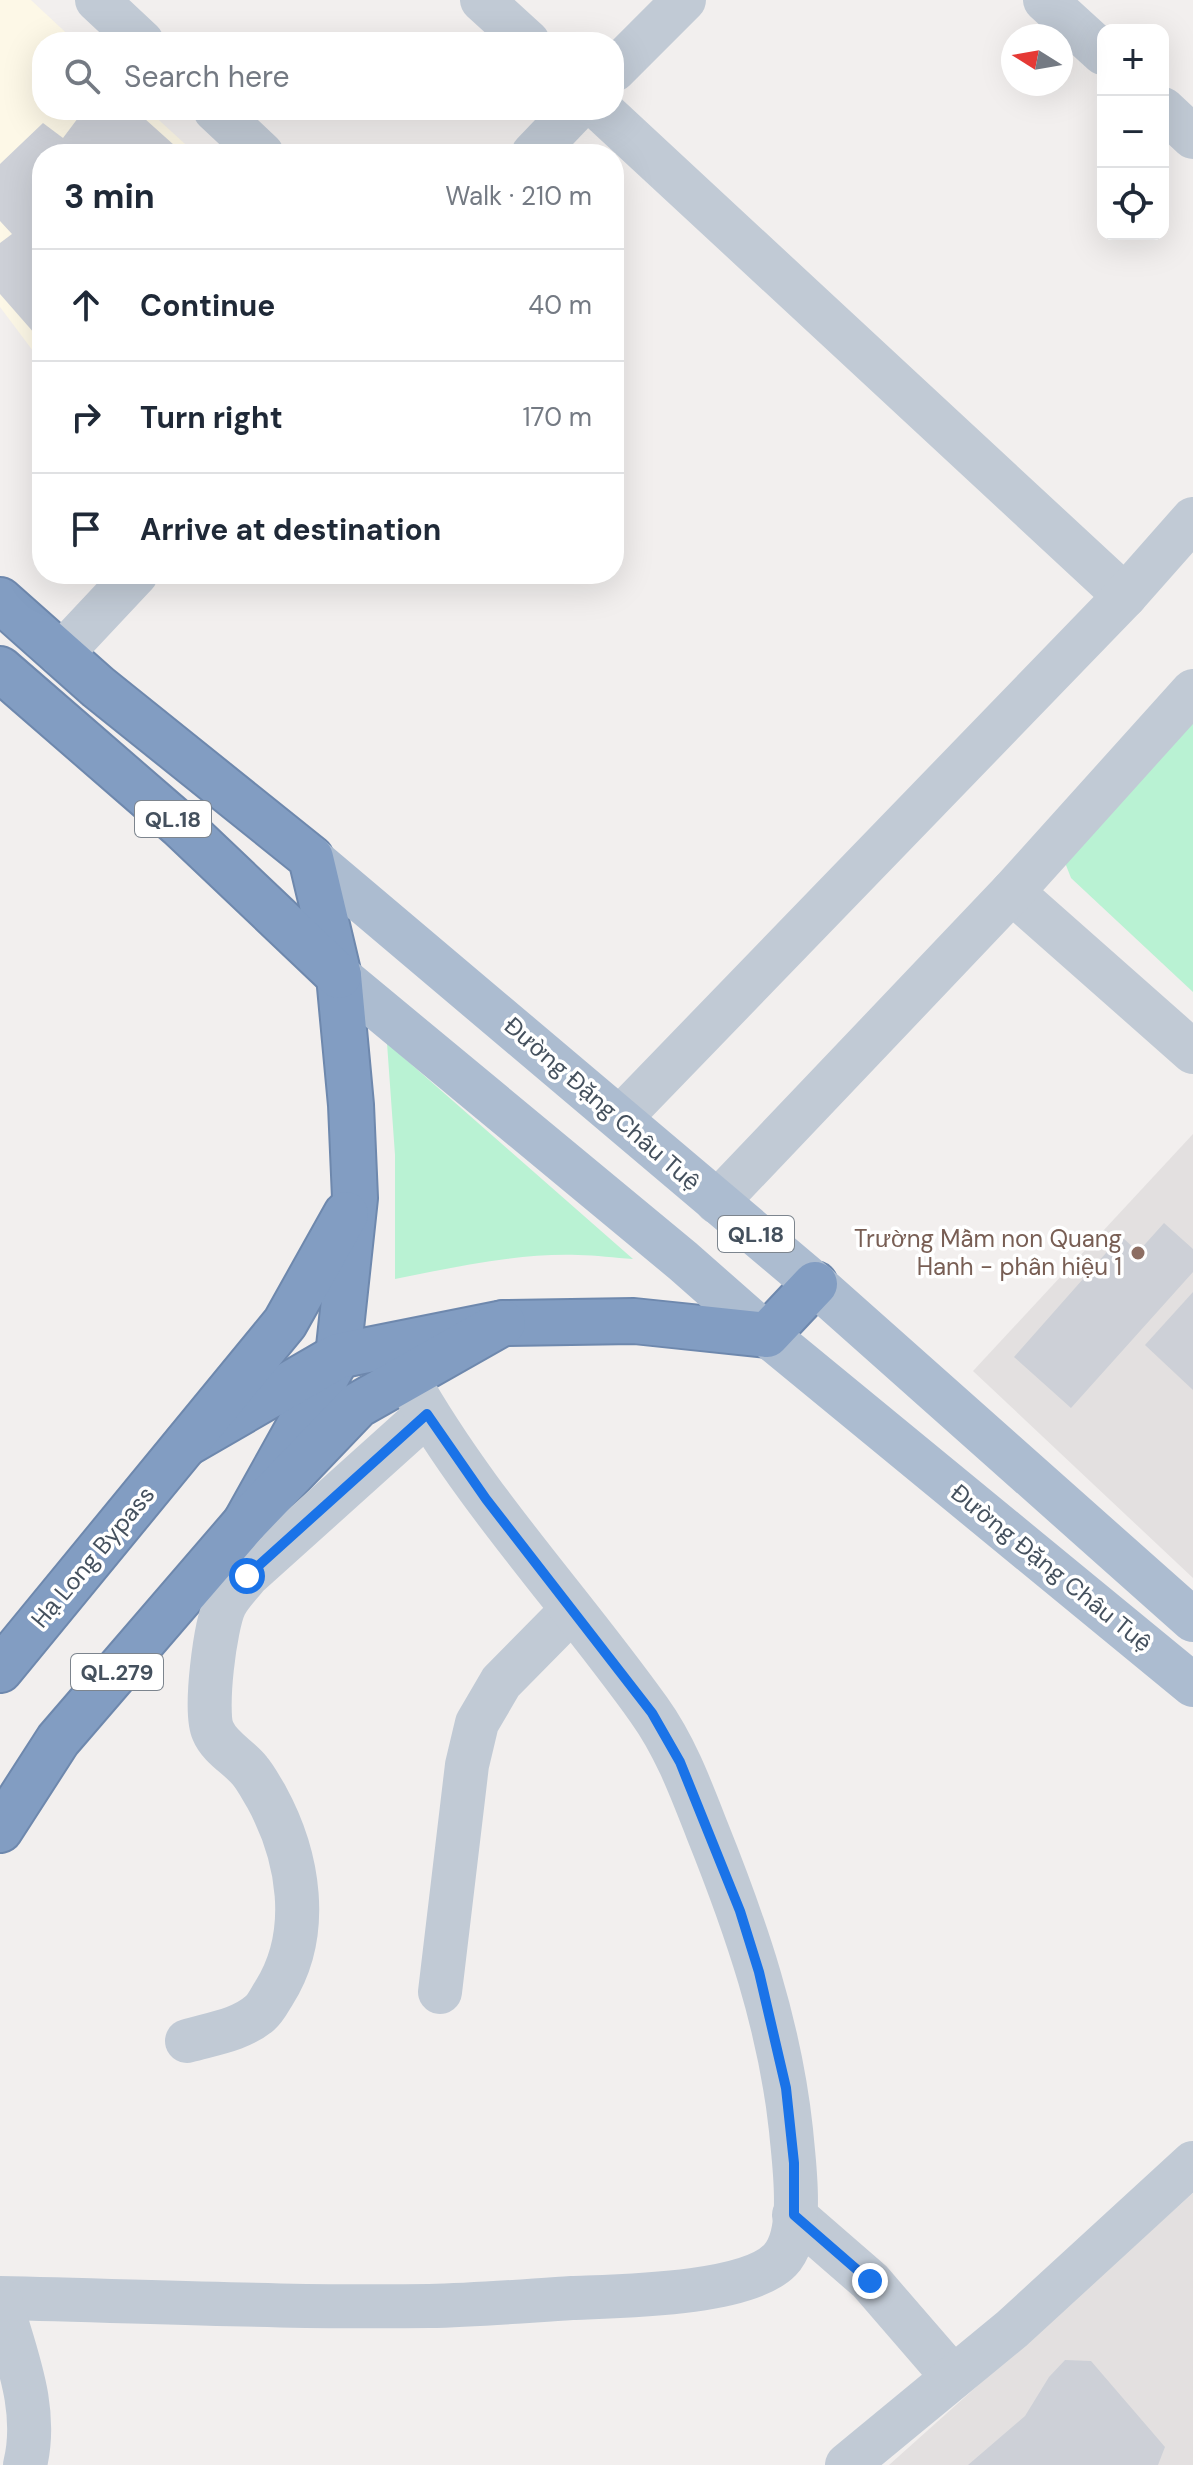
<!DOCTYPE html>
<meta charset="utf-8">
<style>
:root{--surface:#fff;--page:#f6f6f7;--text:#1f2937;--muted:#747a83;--line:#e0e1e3}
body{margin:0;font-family:"DM Sans",sans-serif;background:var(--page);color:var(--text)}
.controls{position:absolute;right:24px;top:24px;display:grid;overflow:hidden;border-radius:16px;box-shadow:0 8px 32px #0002}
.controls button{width:72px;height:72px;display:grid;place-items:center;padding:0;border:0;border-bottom:2px solid var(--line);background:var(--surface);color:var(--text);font:40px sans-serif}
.compass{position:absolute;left:1001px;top:24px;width:72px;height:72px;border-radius:50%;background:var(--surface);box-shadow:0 8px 32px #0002;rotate:281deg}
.stop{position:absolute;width:24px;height:24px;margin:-18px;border:6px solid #1a73e8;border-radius:50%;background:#fff}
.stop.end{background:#1a73e8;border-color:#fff;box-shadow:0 2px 8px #0008}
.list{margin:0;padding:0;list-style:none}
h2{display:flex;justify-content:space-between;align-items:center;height:104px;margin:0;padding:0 32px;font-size:34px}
h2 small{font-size:26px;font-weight:400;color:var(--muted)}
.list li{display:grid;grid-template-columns:52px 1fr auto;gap:24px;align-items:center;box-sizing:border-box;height:112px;padding:0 32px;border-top:2px solid var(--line)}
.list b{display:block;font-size:30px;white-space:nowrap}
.list em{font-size:26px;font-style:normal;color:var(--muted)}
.icon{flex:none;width:44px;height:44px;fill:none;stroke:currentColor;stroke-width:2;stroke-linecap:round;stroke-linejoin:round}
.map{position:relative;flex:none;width:1193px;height:2465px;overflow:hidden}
.search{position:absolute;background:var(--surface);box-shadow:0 8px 32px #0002;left:32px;top:32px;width:592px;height:88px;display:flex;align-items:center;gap:20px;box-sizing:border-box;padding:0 28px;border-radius:32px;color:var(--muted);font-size:30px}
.panel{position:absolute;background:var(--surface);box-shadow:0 8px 32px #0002;left:32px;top:144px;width:592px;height:440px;border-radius:32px}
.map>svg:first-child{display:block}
.commercial{fill:#fdf8e7}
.education{fill:#e3e0e0}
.green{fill:#b9f2d3}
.building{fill:#cdd0d7}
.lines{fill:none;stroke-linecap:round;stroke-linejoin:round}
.highway-casing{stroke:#6e88ad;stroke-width:48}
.minor{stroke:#c1cad5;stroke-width:44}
.major{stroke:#acbcd0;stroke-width:44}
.highway{stroke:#829dc2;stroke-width:44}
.route{stroke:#1a73e8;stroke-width:10}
.education-dot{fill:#8d6e63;stroke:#fff;stroke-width:3}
.labels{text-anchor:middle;stroke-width:7;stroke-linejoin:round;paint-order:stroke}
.shield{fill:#fff;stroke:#7d858e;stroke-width:2}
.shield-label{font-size:22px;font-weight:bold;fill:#45515e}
.street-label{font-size:24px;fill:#45515e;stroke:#fff}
.education-label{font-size:24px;fill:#785e54;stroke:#fff;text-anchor:end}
</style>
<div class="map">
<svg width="1193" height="2465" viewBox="0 0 1193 2465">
<rect width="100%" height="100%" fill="#f2efee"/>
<path class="commercial" d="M0,0H31L76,42H42V110H148L196,154H42V363L0,307Z"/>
<g class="education">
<path d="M1193,1134V1578L973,1371Z"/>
<path d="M1193,2193V2465H889Z"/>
</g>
<g class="green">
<path d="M1193,712V992L1071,878L1064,860Z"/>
<path d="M387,1043L633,1259C615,1258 596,1255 578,1255C516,1253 455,1267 395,1279V1155Z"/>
</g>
<g class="building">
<path d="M84,110H135L184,154H42V342L0,294V243L12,234L0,221V164L43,123L63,138Z"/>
<path d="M1164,1223L1193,1249V1272L1071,1408L1014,1357L1121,1236L1138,1252Z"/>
<path d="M1193,1292V1390L1145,1345Z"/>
<path d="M1065,2360L1091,2361L1165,2447L1158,2465H968L1025,2416L1049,2377Z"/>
</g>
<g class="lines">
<defs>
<g id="highway">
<path d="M0,600L98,687L311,858L339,976L351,1105L355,1198L338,1356L245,1523"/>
<path d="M0,669L181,826L339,976"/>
<path d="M186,1444L338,1356L503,1323L634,1321L767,1335L815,1284"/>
<path d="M0,1670L285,1323L346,1214"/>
<path d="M0,1830L58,1740L245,1523L358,1405L503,1323"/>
</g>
</defs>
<use href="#highway" class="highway-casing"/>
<g class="minor">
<path d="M97,0L142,42"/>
<path d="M482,0L528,42"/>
<path d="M1045,0L1103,53"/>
<path d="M614,70L684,0"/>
<path d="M1163,109L1193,137"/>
<path d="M215,110L262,154"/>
<path d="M601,110L1125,596"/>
<path d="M533,154L575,110"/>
<path d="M61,654L136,574"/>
<path d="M1012,892L1193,1052"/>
<path d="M620,1118L1125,596L1193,519"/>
<path d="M717,1202L1012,892L1193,691"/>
<path d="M440,1992L467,1765L477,1723L501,1682L572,1610"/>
<path d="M187,2041C211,2034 241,2030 260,2013C266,2008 270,1999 274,1993C312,1933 299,1856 266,1796C261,1788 256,1778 250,1771C239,1757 220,1748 213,1731C204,1712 215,1625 225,1605C230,1595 240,1585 247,1576L427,1414"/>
<path d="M794,2215L870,2281L953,2377"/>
<path d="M0,2298C143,2301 286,2308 429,2306C477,2305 524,2301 572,2298C620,2296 746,2295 780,2260C805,2234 794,2165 791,2130C780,2026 746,1927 707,1830C691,1789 675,1746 649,1710C569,1598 474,1498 407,1378"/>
<path d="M0,2300C15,2354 39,2408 25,2465"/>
<path d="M847,2465L1012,2329L1193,2163"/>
</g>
<g class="major">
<path d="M311,858L815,1284L1193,1620"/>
<path d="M339,976L683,1261L767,1335L1193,1685"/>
</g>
<use href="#highway" class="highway"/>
</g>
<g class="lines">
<path class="route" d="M247,1576L427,1414L486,1499L652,1713L680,1762L740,1911L759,1972L786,2088L794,2163V2215L870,2281"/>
</g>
<circle class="education-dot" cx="1138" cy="1253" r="8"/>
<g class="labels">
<g class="shield">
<rect x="135" y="801" width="76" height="36" rx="6"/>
<rect x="718" y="1216" width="76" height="36" rx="6"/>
<rect x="71" y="1654" width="92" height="36" rx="6"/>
</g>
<g class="shield-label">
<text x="173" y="827">QL.18</text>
<text x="756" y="1242">QL.18</text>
<text x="117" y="1680">QL.279</text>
</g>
<g class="street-label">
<text transform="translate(602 1104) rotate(41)" y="8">Đường Đặng Châu Tuệ</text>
<text transform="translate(93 1557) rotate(-50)" y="8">Hạ Long Bypass</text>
<text transform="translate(1051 1568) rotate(39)" y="8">Đường Đặng Châu Tuệ</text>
</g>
<g class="education-label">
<text x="1122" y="1247">Trường Mầm non Quang<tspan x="1122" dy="28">Hanh - phân hiệu 1</tspan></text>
</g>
</g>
</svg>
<div class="controls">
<button>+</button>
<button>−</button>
<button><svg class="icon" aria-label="locate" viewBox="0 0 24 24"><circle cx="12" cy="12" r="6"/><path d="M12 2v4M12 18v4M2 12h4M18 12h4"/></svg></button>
</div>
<svg class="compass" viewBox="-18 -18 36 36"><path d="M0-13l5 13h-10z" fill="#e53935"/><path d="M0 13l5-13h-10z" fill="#747a83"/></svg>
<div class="stop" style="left:247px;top:1576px"></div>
<div class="stop end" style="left:870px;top:2281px"></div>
<div class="search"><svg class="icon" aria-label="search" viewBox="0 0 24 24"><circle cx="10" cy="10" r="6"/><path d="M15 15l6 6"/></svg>Search here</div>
<section class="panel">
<h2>3 min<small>Walk · 210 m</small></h2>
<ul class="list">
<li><svg class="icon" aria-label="ahead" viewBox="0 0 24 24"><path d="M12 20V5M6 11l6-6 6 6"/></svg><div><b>Continue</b></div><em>40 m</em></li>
<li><svg class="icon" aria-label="right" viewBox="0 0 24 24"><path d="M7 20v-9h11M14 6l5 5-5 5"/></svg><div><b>Turn right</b></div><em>170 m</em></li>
<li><svg class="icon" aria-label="arrive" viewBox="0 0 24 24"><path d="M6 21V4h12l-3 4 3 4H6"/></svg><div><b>Arrive at destination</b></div></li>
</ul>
</section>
</div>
